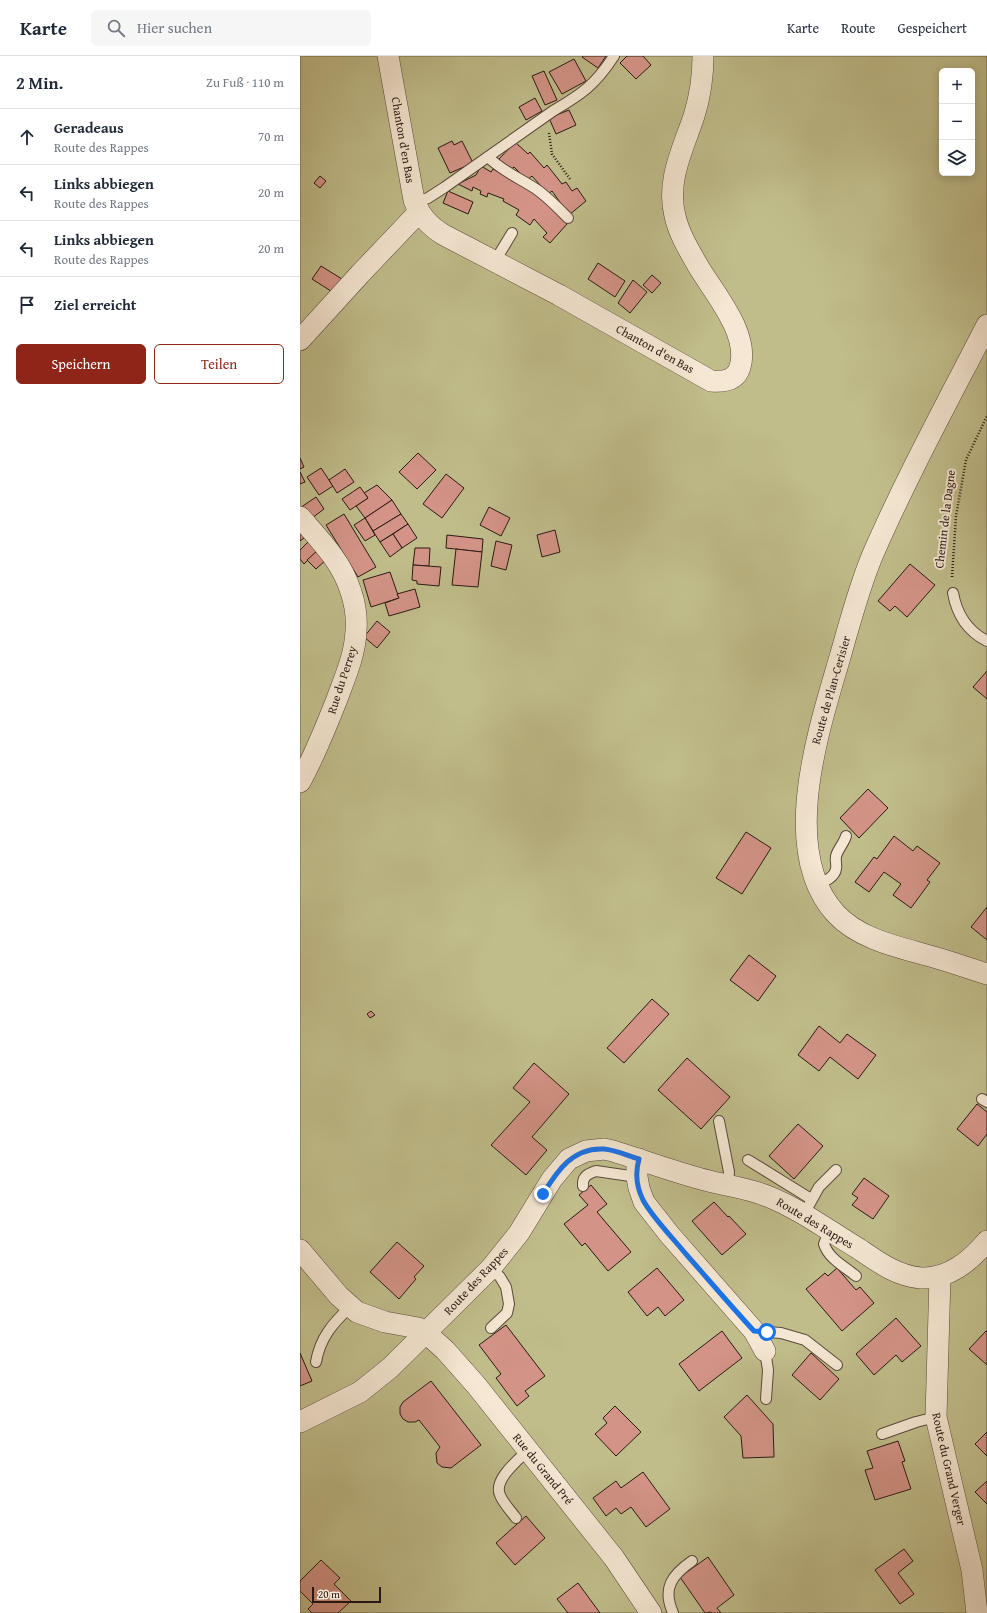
<!DOCTYPE html>
<html lang="de">
<meta charset="utf-8">
<style>
:root{--surface:#fff;--page:#f6f6f7;--text:#1f2937;--muted:#747a83;--line:#e0e1e3;--accent:#8f2418}
body{margin:0;font-family:"Gentium Book Plus",serif;background:var(--page);color:var(--text)}
.controls{position:absolute;right:12px;top:12px;display:grid;overflow:hidden;border-radius:6px;box-shadow:0 2px 10px #0003}
.controls button{width:36px;height:36px;display:grid;place-items:center;padding:0;border:0;border-bottom:1px solid var(--line);background:var(--surface);color:var(--text);font:20px sans-serif}
.scale{position:absolute;left:12px;bottom:10px;width:69px;box-sizing:border-box;padding-left:4px;border:2px solid #2a1a13;border-top:0;font-size:11px;line-height:14px;white-space:nowrap;color:#2a1a13;-webkit-text-stroke:3px #f5e7d3;paint-order:stroke}
.stop{position:absolute;width:12px;height:12px;margin:-9px;border:3px solid #1a73e8;border-radius:50%;background:#fff}
.stop.end{background:#1a73e8;border-color:#fff;box-shadow:0 1px 4px #0008}
.list{margin:0;padding:0;list-style:none}
h2{display:flex;justify-content:space-between;align-items:center;height:52px;margin:0;padding:0 16px;font-size:17px}
h2 small{font-size:13px;font-weight:400;color:var(--muted)}
.list li{display:grid;grid-template-columns:26px 1fr auto;gap:12px;align-items:center;box-sizing:border-box;height:56px;padding:0 16px;border-top:1px solid var(--line)}
.list b{display:block;font-size:15px;white-space:nowrap}
.list p{margin:0;font-size:13px;white-space:nowrap;color:var(--muted)}
.list em{font-size:13px;font-style:normal;color:var(--muted)}
.actions{display:flex;gap:8px;padding:12px 16px}
.actions a{flex:1;padding:9px 0;border:1px solid var(--accent);border-radius:6px;text-align:center;font-size:14px;color:var(--accent)}
.actions .main{background:var(--accent);color:#fff}
.icon{flex:none;width:22px;height:22px;fill:none;stroke:currentColor;stroke-width:2;stroke-linecap:round;stroke-linejoin:round}
.map{position:relative;flex:none;width:687px;height:1557px;overflow:hidden}
header{display:flex;align-items:center;gap:24px;box-sizing:border-box;height:56px;padding:0 20px;background:var(--surface);border-bottom:1px solid var(--line)}
header strong{font-size:19px}
nav{display:flex;gap:22px;margin-inline-start:auto;font-size:14px}
.search{width:280px;height:36px;background:var(--page);display:flex;align-items:center;gap:10px;box-sizing:border-box;padding:0 14px;border-radius:6px;color:var(--muted);font-size:15px}
main{display:flex}
aside{flex:1;background:var(--surface)}
.map>svg:first-child{display:block}
.green{fill:#c0bd8b;stroke:#756c4f;fill-rule:evenodd}
.building{fill:#d39487;stroke:#2a1a13}
.lines{fill:none;stroke-linecap:round;stroke-linejoin:round}
.lane-casing{stroke:#5b4a3d;stroke-width:12}
.street-casing{stroke:#5b4a3d;stroke-width:22}
.path{stroke:#2a1a13;stroke-width:2.5;stroke-dasharray:1 2;stroke-linecap:butt}
.lane{stroke:#f5e7d3;stroke-width:10}
.street{stroke:#f5e7d3;stroke-width:21}
.route{stroke:#1a73e8;stroke-width:5}
.labels{text-anchor:middle;stroke-width:4;stroke-linejoin:round;paint-order:stroke}
.street-label{font-size:12px;fill:#2a1a13;stroke:#f5e7d3}
</style>
<header>
<strong>Karte</strong>
<div class="search"><svg class="icon" aria-label="search" viewBox="0 0 24 24"><circle cx="10" cy="10" r="6"/><path d="M15 15l6 6"/></svg>Hier suchen</div>
<nav><a>Karte</a><a>Route</a><a>Gespeichert</a></nav>
</header>
<main>
<aside>
<h2>2 Min.<small>Zu Fuß · 110 m</small></h2>
<ul class="list">
<li><svg class="icon" aria-label="ahead" viewBox="0 0 24 24"><path d="M12 20V5M6 11l6-6 6 6"/></svg><div><b>Geradeaus</b><p>Route des Rappes</p></div><em>70 m</em></li>
<li><svg class="icon" aria-label="left" viewBox="0 0 24 24"><path d="M17 20v-9H6M10 6l-5 5 5 5"/></svg><div><b>Links abbiegen</b><p>Route des Rappes</p></div><em>20 m</em></li>
<li><svg class="icon" aria-label="left" viewBox="0 0 24 24"><path d="M17 20v-9H6M10 6l-5 5 5 5"/></svg><div><b>Links abbiegen</b><p>Route des Rappes</p></div><em>20 m</em></li>
<li><svg class="icon" aria-label="arrive" viewBox="0 0 24 24"><path d="M6 21V4h12l-3 4 3 4H6"/></svg><div><b>Ziel erreicht</b></div></li>
</ul>
<div class="actions"><a class="main">Speichern</a><a>Teilen</a></div>
</aside>
<div class="map">
<svg width="687" height="1557" viewBox="0 0 687 1557">
<rect width="100%" height="100%" fill="#efdabb"/>
<filter id="stains"><feTurbulence type="fractalNoise" baseFrequency=".005" numOctaves="4"/><feColorMatrix values="0 0 0 0 .2 0 0 0 0 .09 0 0 0 0 .02 0 0 0 .5 -.17"/></filter>
<radialGradient id="worn" r=".72"><stop offset=".6" stop-color="#630" stop-opacity="0"/><stop offset="1" stop-color="#630" stop-opacity=".3"/></radialGradient>
<path class="green" d="M0,0H687V1557H0ZM642,15H672V117H642Z"/>
<g class="building">
<path d="M283,0H306L298,12L282,1Z"/>
<path d="M327,0H343L351,9L336,23L320,7Z"/>
<path d="M274,3L286,25L262,38L249,16Z"/>
<path d="M244,15L257,44L245,49L232,20Z"/>
<path d="M235,42L242,55L226,64L219,51Z"/>
<path d="M269,54L276,69L256,78L249,62Z"/>
<path d="M152,85L154,89L162,85L173,107L150,117L138,92Z"/>
<path d="M215,86L228,98L230,96L244,112L247,109L262,128L266,126L272,135L277,132L286,145L269,159L252,135L248,138L232,120L227,124L214,111L210,114L199,103Z"/>
<path d="M181,110L191,116L193,113L197,115L231,135L246,147L267,168L250,187L243,181L247,177L234,163L230,169L216,159L219,154L203,145L204,143L188,137L187,141L180,138L181,135L173,131L172,135L158,128L176,119Z"/>
<path d="M20,120L26,125L20,132L14,127Z"/>
<path d="M148,135L173,146L168,158L143,147Z"/>
<path d="M298,207L325,225L315,241L288,223Z"/>
<path d="M21,210L42,223L34,237L12,223Z"/>
<path d="M352,219L361,227L352,237L343,229Z"/>
<path d="M333,224L347,236L330,257L318,247Z"/>
<path d="M118,397L136,414L117,433L99,416Z"/>
<path d="M0,402L4,411L0,413Z"/>
<path d="M21,412L33,430L19,439L7,421Z"/>
<path d="M45,413L54,426L37,437L29,424Z"/>
<path d="M0,416L5,426L0,428Z"/>
<path d="M146,418L164,432L142,462L123,448Z"/>
<path d="M77,429L92,444L65,462L56,450L68,442L64,437Z"/>
<path d="M60,431L68,442L50,454L42,443Z"/>
<path d="M16,441L24,453L8,465L0,452Z"/>
<path d="M92,444L101,458L73,475L65,462Z"/>
<path d="M189,451L210,462L201,480L180,469Z"/>
<path d="M44,458L76,511L58,521L26,469Z"/>
<path d="M101,458L108,468L80,486L73,475Z"/>
<path d="M65,462L75,479L65,485L54,469Z"/>
<path d="M108,468L117,482L102,492L93,478Z"/>
<path d="M0,470L8,479L0,485Z"/>
<path d="M255,474L260,496L242,501L237,479Z"/>
<path d="M93,478L102,492L90,501L80,486Z"/>
<path d="M147,479L183,483L182,496L146,492Z"/>
<path d="M10,484L19,493L4,508L0,503V494Z"/>
<path d="M196,485L212,489L206,514L191,510Z"/>
<path d="M115,492H130L129,510L113,509Z"/>
<path d="M19,493L28,502L16,513L7,504Z"/>
<path d="M156,493L182,496L178,531L152,529Z"/>
<path d="M610,508L635,529L607,561L595,550L590,555L578,545Z"/>
<path d="M113,509L141,511L139,530L117,528V525L112,524Z"/>
<path d="M90,516L99,542L71,551L63,524Z"/>
<path d="M115,533L120,551L89,560L85,547L99,542L97,538Z"/>
<path d="M77,565L90,576L77,592L64,581Z"/>
<path d="M687,615V643L673,631Z"/>
<path d="M568,733L588,752L559,782L540,762Z"/>
<path d="M446,776L471,792L442,838L416,822Z"/>
<path d="M594,780L613,795L617,790L640,807L627,824L630,826L611,852L593,839L601,828L584,816L569,836L555,826L574,801L577,803Z"/>
<path d="M687,851V884L671,871Z"/>
<path d="M449,899L476,920L458,945L430,924Z"/>
<path d="M352,943L369,958L324,1007L307,992Z"/>
<path d="M71,955L75,959L70,962L67,958Z"/>
<path d="M519,970L540,987L547,978L576,999L558,1023L530,1001L519,1015L498,999Z"/>
<path d="M387,1002L430,1041L401,1073L358,1034Z"/>
<path d="M234,1007L269,1038L232,1081L247,1094L226,1119L191,1089L230,1046L213,1032Z"/>
<path d="M677,1048L687,1056V1078L678,1090L657,1073Z"/>
<path d="M498,1068L523,1090L494,1123L469,1100Z"/>
<path d="M564,1122L589,1140L573,1163L552,1149L558,1142L552,1138Z"/>
<path d="M291,1129L307,1148L297,1156L331,1196L308,1215L285,1187L282,1190L264,1168L288,1149L279,1139Z"/>
<path d="M414,1146L428,1161L429,1160L446,1178L422,1199L392,1165Z"/>
<path d="M97,1186L124,1210L114,1221L116,1223L99,1243L70,1216Z"/>
<path d="M357,1212L384,1244L365,1260L358,1251L347,1260L328,1236Z"/>
<path d="M537,1212L556,1234L560,1231L574,1247L542,1275L506,1233L525,1217L528,1220Z"/>
<path d="M596,1262L621,1290L602,1306L596,1299L574,1319L556,1298Z"/>
<path d="M206,1269L245,1320L225,1335L229,1340L217,1350L196,1322L201,1318L179,1289Z"/>
<path d="M422,1275L442,1302L399,1335L379,1308Z"/>
<path d="M686,1275H687V1309L669,1293Z"/>
<path d="M0,1297L12,1325L0,1330Z"/>
<path d="M511,1297L539,1323L520,1344L492,1319Z"/>
<path d="M131,1325L181,1389L151,1412L142,1411L137,1407L136,1397L140,1391L119,1364L115,1366H108L103,1363L100,1358V1351L103,1346Z"/>
<path d="M447,1339L473,1368L474,1401L443,1402L441,1380L424,1361Z"/>
<path d="M315,1350L341,1376L316,1400L295,1378L307,1367L303,1362Z"/>
<path d="M687,1376V1400L675,1388Z"/>
<path d="M598,1385L605,1405L602,1406L611,1433L575,1444L565,1414L573,1412L567,1395Z"/>
<path d="M343,1416L370,1453L346,1471L331,1451L321,1458L316,1452L306,1460L293,1442L316,1425L321,1432Z"/>
<path d="M687,1425V1448L675,1436Z"/>
<path d="M226,1460L245,1482L215,1509L196,1487Z"/>
<path d="M604,1493L613,1505L598,1517L614,1538L600,1548L575,1514Z"/>
<path d="M408,1501L434,1539L417,1552L421,1557H412L411,1556L405,1557L380,1521Z"/>
<path d="M21,1504L40,1522L34,1528L51,1545L38,1557H12L8,1553L13,1548L0,1535V1525Z"/>
<path d="M278,1527L300,1557H268L257,1543Z"/>
</g>
<g class="lines">
<defs>
<g id="lane">
<path d="M188,101C201,114 217,121 233,131C246,139 257,151 268,162"/>
<path d="M115,147L128,142L145,131L253,55C282,38 295,29 314,0"/>
<path d="M195,205L212,177"/>
<path d="M653,537C657,559 667,575 687,585"/>
<path d="M517,829C524,826 535,821 536,813C537,809 535,805 536,800C538,793 544,787 546,780"/>
<path d="M682,1043L687,1046"/>
<path d="M419,1065L429,1116L428,1129"/>
<path d="M448,1104L511,1143"/>
<path d="M283,1130C282,1121 287,1118 296,1115L337,1121"/>
<path d="M509,1149L519,1131L536,1114"/>
<path d="M529,1175L524,1188C529,1203 544,1210 556,1220"/>
<path d="M191,1272L207,1257L209,1248L206,1231L200,1221L191,1212"/>
<path d="M455,1275L481,1277L505,1284L537,1309"/>
<path d="M465,1295L468,1314L466,1343"/>
<path d="M16,1306C20,1282 33,1267 50,1251"/>
<path d="M582,1378L616,1366L636,1361"/>
<path d="M216,1462C211,1455 203,1447 200,1439C193,1424 218,1404 228,1394"/>
<path d="M373,1557C362,1532 372,1519 392,1505"/>
</g>
<g id="street">
<path d="M88,0L114,144C120,160 129,170 144,179L259,239L411,325C423,326 436,325 440,311C450,278 414,237 398,210C389,194 379,178 375,160C366,125 383,93 394,60C400,41 403,20 403,0"/>
<path d="M687,269C648,345 607,420 573,498C559,531 550,566 540,601C519,673 478,795 536,858C561,885 604,892 637,902C654,907 671,913 687,918"/>
<path d="M0,284L60,218L119,156"/>
<path d="M0,461C20,484 42,506 51,536C55,548 57,563 56,575C55,599 45,621 37,643C26,671 15,699 0,726"/>
<path d="M339,1103L337,1112V1121L339,1132L344,1146L369,1178L454,1275L465,1295"/>
<path d="M0,1194L39,1240L57,1256L85,1266L118,1272L126,1277L145,1294L176,1329L314,1502L351,1557"/>
<path d="M640,1221L636,1361L672,1514L677,1557"/>
<path d="M0,1366L60,1336L90,1312L191,1212L219,1177L252,1123L269,1103L286,1095L304,1093L313,1095C345,1105 377,1117 409,1125C428,1130 448,1132 467,1140C500,1153 529,1175 559,1193C578,1206 597,1220 621,1222C649,1223 670,1205 687,1185"/>
</g>
</defs>
<use href="#lane" class="lane-casing"/>
<use href="#street" class="street-casing"/>
<g class="path">
<path d="M249,77L252,98L270,123"/>
<path d="M652,521L656,460L666,404L687,360"/>
</g>
<use href="#lane" class="lane"/>
<use href="#street" class="street"/>
</g>
<g class="lines">
<path class="route" d="M243,1138C257,1115 273,1091 304,1093C316,1094 328,1100 339,1103C335,1117 337,1132 343,1144C352,1161 373,1182 385,1197C408,1223 430,1249 454,1275L467,1276"/>
</g>
<g class="labels">
<g class="street-label">
<text transform="translate(103 84) rotate(80)" y="4">Chanton d'en Bas</text>
<text transform="translate(355 293) rotate(29)" y="4">Chanton d'en Bas</text>
<text transform="translate(645 463) rotate(-83)" y="4">Chemin de la Dagne</text>
<text transform="translate(42 624) rotate(-72)" y="4">Rue du Perrey</text>
<text transform="translate(531 634) rotate(-74)" y="4">Route de Plan-Cerisier</text>
<text transform="translate(515 1167) rotate(31)" y="4">Route des Rappes</text>
<text transform="translate(176 1225) rotate(-47)" y="4">Route des Rappes</text>
<text transform="translate(243 1413) rotate(51)" y="4">Rue du Grand Pré</text>
<text transform="translate(649 1413) rotate(77)" y="4">Route du Grand Verger</text>
</g>
</g>
<rect width="100%" height="100%" filter="url(#stains)"/>
<rect width="100%" height="100%" fill="url(#worn)"/>
</svg>
<div class="controls">
<button>+</button>
<button>−</button>
<button><svg class="icon" aria-label="layers" viewBox="0 0 24 24"><path d="M12 4l9 5-9 5-9-5zM3 14l9 5 9-5"/></svg></button>
</div>
<div class="scale">20 m</div>
<div class="stop" style="left:467px;top:1276px"></div>
<div class="stop end" style="left:243px;top:1138px"></div>
</div>
</main>
